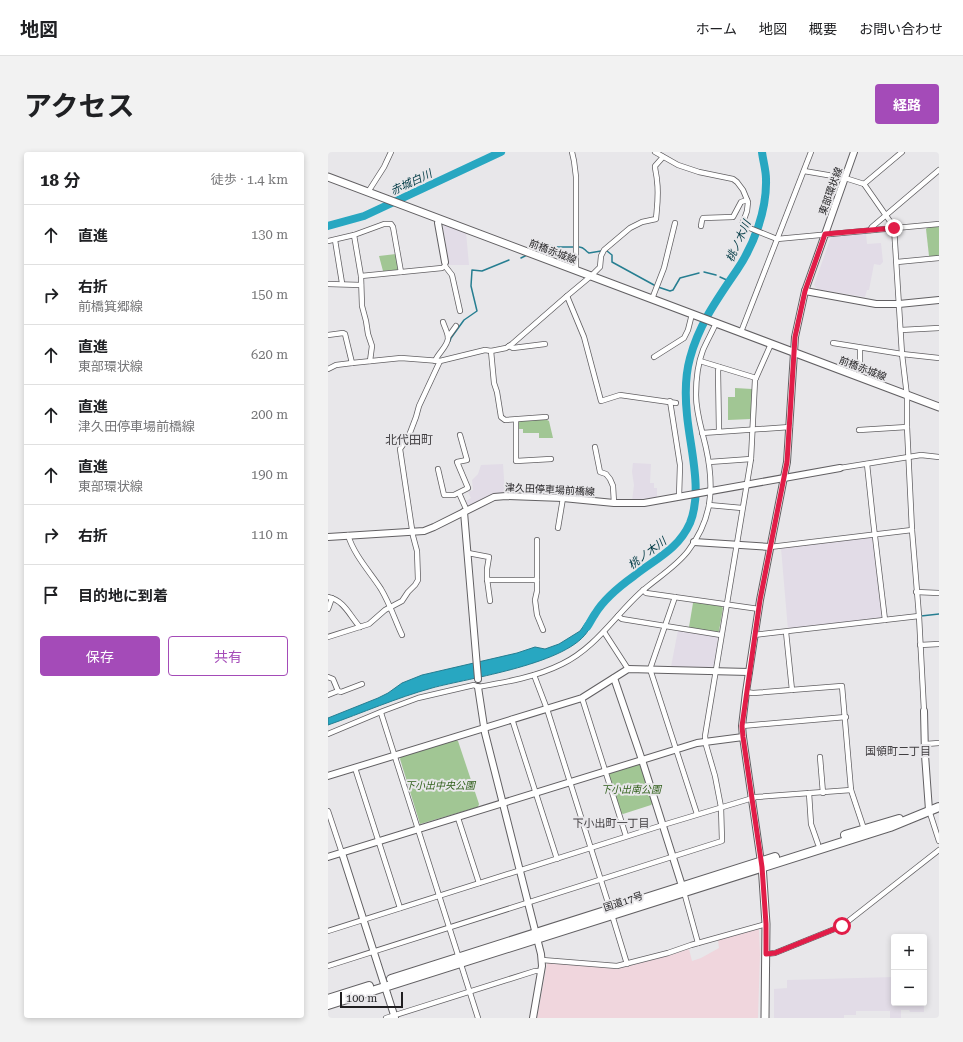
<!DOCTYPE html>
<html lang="ja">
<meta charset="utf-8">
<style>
:root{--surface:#fff;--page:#f2f2f2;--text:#202124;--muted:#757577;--line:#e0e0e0;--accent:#a44bb8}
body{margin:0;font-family:"Roboto Serif","Noto Sans JP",serif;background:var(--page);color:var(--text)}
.controls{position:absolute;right:12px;bottom:12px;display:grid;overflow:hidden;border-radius:4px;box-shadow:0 2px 6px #0003}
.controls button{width:36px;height:36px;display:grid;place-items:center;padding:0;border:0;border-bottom:1px solid var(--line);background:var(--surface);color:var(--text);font:20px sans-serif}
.scale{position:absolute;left:12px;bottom:10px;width:63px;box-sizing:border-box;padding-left:4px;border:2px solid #201f21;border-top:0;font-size:11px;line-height:14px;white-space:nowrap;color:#201f21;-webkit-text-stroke:3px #e8e7ea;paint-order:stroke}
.stop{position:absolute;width:12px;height:12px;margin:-9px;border:3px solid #e11d48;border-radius:50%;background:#fff}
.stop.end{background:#e11d48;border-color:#fff;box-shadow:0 1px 4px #0008}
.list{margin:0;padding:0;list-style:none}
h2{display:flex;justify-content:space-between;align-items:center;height:52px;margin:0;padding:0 16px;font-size:17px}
h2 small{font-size:13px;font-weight:400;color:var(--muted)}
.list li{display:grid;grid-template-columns:26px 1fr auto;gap:12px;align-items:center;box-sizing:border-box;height:60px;padding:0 16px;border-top:1px solid var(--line)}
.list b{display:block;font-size:15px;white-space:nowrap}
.list p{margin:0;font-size:13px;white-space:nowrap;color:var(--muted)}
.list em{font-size:13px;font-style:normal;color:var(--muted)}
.actions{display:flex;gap:8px;padding:12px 16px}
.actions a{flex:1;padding:9px 0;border:1px solid var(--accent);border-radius:4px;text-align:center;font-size:14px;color:var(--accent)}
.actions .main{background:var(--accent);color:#fff}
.icon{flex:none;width:22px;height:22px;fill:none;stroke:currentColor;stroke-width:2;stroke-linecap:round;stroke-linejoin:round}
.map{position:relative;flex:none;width:611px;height:866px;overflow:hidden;border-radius:4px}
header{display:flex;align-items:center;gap:24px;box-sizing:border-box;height:56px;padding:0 20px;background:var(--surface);border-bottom:1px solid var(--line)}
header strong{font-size:19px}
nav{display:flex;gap:22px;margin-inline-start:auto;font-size:14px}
.intro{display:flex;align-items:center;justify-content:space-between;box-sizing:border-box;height:96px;padding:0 24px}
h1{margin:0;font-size:28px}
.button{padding:10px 18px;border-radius:4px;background:var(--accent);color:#fff;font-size:14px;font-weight:700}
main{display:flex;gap:24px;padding:0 24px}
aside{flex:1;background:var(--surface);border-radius:4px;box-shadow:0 2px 6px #0003}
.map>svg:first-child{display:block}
.built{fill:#e2dce7}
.medical{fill:#f0d6dd}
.green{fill:#a1c694}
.water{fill:#28a7c1;stroke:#267e91}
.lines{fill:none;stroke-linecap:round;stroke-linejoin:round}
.stream{stroke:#267e91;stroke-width:1.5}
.river{stroke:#28a7c1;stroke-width:8}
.street-casing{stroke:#626063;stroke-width:6}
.secondary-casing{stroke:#626063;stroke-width:8}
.primary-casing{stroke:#626063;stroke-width:9}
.highway-casing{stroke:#626063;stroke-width:10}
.street{stroke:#fff;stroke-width:4.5}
.secondary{stroke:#fff;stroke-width:6}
.primary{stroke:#fff;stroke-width:7}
.highway{stroke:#fff;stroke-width:8}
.route{stroke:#e11d48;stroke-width:5}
.labels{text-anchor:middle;stroke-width:4;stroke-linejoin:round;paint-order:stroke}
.street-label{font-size:10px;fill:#201f21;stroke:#e8e7ea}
.park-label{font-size:10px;font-style:italic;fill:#32611d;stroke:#e8e7ea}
.water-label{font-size:11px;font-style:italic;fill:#013a45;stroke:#e8e7ea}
.neighbourhood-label{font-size:11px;fill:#413f42;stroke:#e8e7ea}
.quarter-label{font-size:12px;fill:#413f42;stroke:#e8e7ea}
</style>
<header>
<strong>地図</strong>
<nav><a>ホーム</a><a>地図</a><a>概要</a><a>お問い合わせ</a></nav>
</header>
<div class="intro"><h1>アクセス</h1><a class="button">経路</a></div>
<main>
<aside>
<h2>18 分<small>徒歩 · 1.4 km</small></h2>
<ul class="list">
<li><svg class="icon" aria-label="ahead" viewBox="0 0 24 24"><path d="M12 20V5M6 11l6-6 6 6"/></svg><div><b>直進</b></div><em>130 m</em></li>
<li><svg class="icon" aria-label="right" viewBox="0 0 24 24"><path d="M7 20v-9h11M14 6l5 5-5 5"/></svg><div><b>右折</b><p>前橋箕郷線</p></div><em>150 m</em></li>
<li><svg class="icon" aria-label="ahead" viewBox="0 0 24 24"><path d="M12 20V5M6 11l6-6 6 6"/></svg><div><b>直進</b><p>東部環状線</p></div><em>620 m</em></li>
<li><svg class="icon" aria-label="ahead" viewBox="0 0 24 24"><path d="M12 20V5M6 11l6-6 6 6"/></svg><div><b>直進</b><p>津久田停車場前橋線</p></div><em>200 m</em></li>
<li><svg class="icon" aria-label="ahead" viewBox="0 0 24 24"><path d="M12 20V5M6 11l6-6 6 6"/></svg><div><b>直進</b><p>東部環状線</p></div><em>190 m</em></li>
<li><svg class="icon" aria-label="right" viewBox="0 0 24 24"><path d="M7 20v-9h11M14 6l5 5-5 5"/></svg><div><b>右折</b></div><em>110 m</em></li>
<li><svg class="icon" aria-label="arrive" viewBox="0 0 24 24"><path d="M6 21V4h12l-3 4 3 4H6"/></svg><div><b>目的地に到着</b></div></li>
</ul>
<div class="actions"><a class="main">保存</a><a>共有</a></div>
</aside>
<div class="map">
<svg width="611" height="866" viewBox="0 0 611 866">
<rect width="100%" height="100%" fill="#e8e7ea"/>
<g class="built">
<path d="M116,72L138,80L141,113H121L115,73Z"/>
<path d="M538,81L539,92L553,91L555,110L552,113L546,112L541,138H539L537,145L489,137L486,133L503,85Z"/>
<path d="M305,311L323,312L322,331H326V336H329V346L315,349H304L306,333L304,320Z"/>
<path d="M175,312L177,342L142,354L139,353L138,349L143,346L140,340L145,338L144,328L150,322L153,313Z"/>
<path d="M544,385L554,467L460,478L453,396Z"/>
<path d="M350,478L389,484L390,486L386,513L384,515H343Z"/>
<path d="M566,825V851H596V860H582L581,858H573V866H562V859H528V863H516V866H446V837L459,836V828Z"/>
</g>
<path class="medical" d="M431,777L432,802L430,866H209L219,811L221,810L289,817L343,803L361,797L364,809L373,806L391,796L390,788Z"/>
<g class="green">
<path d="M611,74V104L603,105L601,104L598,77L600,75Z"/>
<path d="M68,102L70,117L69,118L55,119L51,104Z"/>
<path d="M407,236L424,237L423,267L400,268V245H407Z"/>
<path d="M217,267L221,269L225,286H211V281H195V277H190V269Z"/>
<path d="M367,450L393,454L395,456L391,479L389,481L363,477L361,475L365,451Z"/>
<path d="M128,588L130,589L151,652L150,655L92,672L72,607L73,605Z"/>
<path d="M310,612L312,613L325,651L323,653L295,662L293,661L281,623L282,621Z"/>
</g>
<path class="water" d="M266,459C264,465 264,472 261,477C243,512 140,526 104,536C68,546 34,561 0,573V566L50,546L60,541L74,531L94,523L189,501L207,495L217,497L231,492L252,479Z"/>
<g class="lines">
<g class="stream">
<path d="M250,95C256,94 256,98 261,101L273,99"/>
<path d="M207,99L212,97L214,93L216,92L228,95H246"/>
<path d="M279,99L284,103V110L326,133"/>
<path d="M193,106L199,103"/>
<path d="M376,120L388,123"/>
<path d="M392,125L401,129"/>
<path d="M330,135L342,139L345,138L352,126L371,121"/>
<path d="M122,189L123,186L136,168L149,159L143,134L144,118L154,119L181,108"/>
<path d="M593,464L611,462"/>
</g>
<g class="river">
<path d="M0,74L36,64L173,0"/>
<path d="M259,475C262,471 264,466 267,462C276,447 292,434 306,424C327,407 350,398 362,371C375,339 362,296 359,263C357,244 357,224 362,206C371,172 390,146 409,118C426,93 439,58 438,27C438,18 435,9 434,0"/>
</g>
<defs>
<g id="street">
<path d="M244,0L246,9L248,25V119"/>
<path d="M327,0L350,13L371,20L405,27L409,30L415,38L420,50L419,59L414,73L449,87L611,72"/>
<path d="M476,19L517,26L536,32L566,75L574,202L579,244V275L584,378L591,464L596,559"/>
<path d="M536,32L574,0"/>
<path d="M40,40L56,15L63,0"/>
<path d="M373,74L374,68L375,66L405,65L413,50L419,48"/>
<path d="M542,78L544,75L611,18"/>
<path d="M7,88L14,131"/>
<path d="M0,89L26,83"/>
<path d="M569,110L611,106"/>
<path d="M117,114L124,123L132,159"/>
<path d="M33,124L114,116L117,114V110"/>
<path d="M0,132L33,133"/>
<path d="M239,144L256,185L273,249L292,243L348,251"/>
<path d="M324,147L336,116L347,71"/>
<path d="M573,178L611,176"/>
<path d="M413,180L483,0"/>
<path d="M0,183L15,181L17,182L24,211"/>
<path d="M120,185L128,174"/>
<path d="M505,191L574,202L611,206"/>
<path d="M181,194L185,196L217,192"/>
<path d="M532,196V225"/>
<path d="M163,199L166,231L169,240L173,265L177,268L218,265"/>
<path d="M326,205L356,186L360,178L364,162"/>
<path d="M42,209L44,194L40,182L38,169L34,154L33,124L26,83L56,72H63L65,75L73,120"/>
<path d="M107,209C110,201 120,194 120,186C120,181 116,174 115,170"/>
<path d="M372,209L428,226"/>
<path d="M0,217L8,213L24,211L73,206L112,209L157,198L163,199L178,196L184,192L239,144L263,124L272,115L273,104L276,98L302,76L314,70L328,67C329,55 331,42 329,29C329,24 327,19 327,14L335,5"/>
<path d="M342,249L352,313L351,345"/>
<path d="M188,268V309L223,307"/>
<path d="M531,278L579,275"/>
<path d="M391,279L390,219L391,215"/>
<path d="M374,281L462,275"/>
<path d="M267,295L272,320L278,322L282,327L285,334L286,351"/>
<path d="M381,310L423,307"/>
<path d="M539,312L545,368L557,468"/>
<path d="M512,316L593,303L611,305"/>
<path d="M110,317L116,343H126L140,336L129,310L139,308L132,283"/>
<path d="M131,341L139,359"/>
<path d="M381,353L414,356"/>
<path d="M230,376L235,346"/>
<path d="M20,383C26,403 42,420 53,437C62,452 67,468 74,483"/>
<path d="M209,388V439L207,448L209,463L215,478"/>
<path d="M442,395L584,378"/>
<path d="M140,401L161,405L159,417V427L162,449"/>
<path d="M159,428H209"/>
<path d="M315,438L318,441L431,457"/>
<path d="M588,440L611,441"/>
<path d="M0,445C17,449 21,463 32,475"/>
<path d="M347,445L322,517L369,662"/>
<path d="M0,457L4,446"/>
<path d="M290,464L294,467L393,483"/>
<path d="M276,480L300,517"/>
<path d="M458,480L464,538"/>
<path d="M426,483L591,464"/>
<path d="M0,485L41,472L57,458L74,449L80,440L87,433L90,428L89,399L85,384L72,297L80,286L88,265L91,254L112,209"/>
<path d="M592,493L611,492"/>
<path d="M206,523L219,557L282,757"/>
<path d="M0,525L5,527L10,539"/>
<path d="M418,540L425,541L514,534L523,638L536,677"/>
<path d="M0,543L10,539L13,540L34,532"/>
<path d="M254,546L298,684"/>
<path d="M53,561L150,866"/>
<path d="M184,567L229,707"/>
<path d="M414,574L518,565"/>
<path d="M0,582L55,559L90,546L146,533L150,535C179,530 208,525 234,512C267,496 286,465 312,441C327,427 347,416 360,399C370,386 378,369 381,353C384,335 382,314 378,296C374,278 368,261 368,243C368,229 370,211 375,198C379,189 384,180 388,171"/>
<path d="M598,592L611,591"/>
<path d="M492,605L495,641"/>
<path d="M27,616L72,756"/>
<path d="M481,641L483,672L490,692"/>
<path d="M601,658L611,689"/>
<path d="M0,659L14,701"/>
<path d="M130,666L151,731"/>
<path d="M356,740L370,791"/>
<path d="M284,763L299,812"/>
<path d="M0,779L335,673L428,645L523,638"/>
<path d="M438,802L447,801L514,774L611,698"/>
<path d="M214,808L289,814L340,801L363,793L438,772"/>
<path d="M0,814L394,689L393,655L387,624L378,593L377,584L423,307L427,228L443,192"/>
<path d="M58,866L207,819H213"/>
</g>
<g id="secondary">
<path d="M111,67L110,71L117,110"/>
<path d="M477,139L548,152H571L611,148"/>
<path d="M136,360L150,527"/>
<path d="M0,385L96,379L106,375L166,345L178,344L235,346L286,351H316L512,316"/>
<path d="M366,390L442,395"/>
<path d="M286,526L314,608L355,737"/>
<path d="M150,535L157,581L213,802L214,814L205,866"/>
<path d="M596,559L597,603L601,658"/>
<path d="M0,624L254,546L300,517L421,520"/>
<path d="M14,701L67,866"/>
<path d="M0,705L369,591L415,585"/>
<path d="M433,710L415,585L414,574L418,540L432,448L459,310L467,185L477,139L526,0"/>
</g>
<g id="primary">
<path d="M0,25L611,255"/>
<path d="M434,712L438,772L437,866"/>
</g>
<g id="highway">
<path d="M517,683L571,667"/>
<path d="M63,827L447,705"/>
<path d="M0,847L41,834"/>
<path d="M0,853L562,675L611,655"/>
</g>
</defs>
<use href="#street" class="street-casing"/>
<use href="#secondary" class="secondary-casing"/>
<use href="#primary" class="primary-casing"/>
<use href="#highway" class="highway-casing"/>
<use href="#street" class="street"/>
<use href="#secondary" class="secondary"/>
<use href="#primary" class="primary"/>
<use href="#highway" class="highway"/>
</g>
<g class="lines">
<path class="route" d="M514,774L447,801L438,802V772L434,715L415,585L414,574L432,448L459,310L467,185L477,139L497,82L566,76"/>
</g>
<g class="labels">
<g class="street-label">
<text transform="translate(502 39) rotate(-70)" y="4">東部環状線</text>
<text transform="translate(225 99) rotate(21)" y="4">前橋赤城線</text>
<text transform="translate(535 216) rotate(21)" y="4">前橋赤城線</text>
<text transform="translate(222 337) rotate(3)" y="4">津久田停車場前橋線</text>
<text transform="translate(295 749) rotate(-18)" y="4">国道17号</text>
</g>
<g class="park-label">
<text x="112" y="637">下小出中央公園</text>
<text x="303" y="641">下小出南公園</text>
</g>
<g class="water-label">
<text transform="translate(83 30) rotate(-25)" y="4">赤城白川</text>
<text transform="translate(410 89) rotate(-66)" y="4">桃ノ木川</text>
<text transform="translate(319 401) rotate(-37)" y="4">桃ノ木川</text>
</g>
<g class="neighbourhood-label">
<text x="570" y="603">国領町二丁目</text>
<text x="283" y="675">下小出町一丁目</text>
</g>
<g class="quarter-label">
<text x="81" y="292">北代田町</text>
</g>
</g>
</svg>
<div class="controls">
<button>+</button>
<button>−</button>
</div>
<div class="scale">100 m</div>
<div class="stop" style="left:514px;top:774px"></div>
<div class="stop end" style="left:566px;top:76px"></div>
</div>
</main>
